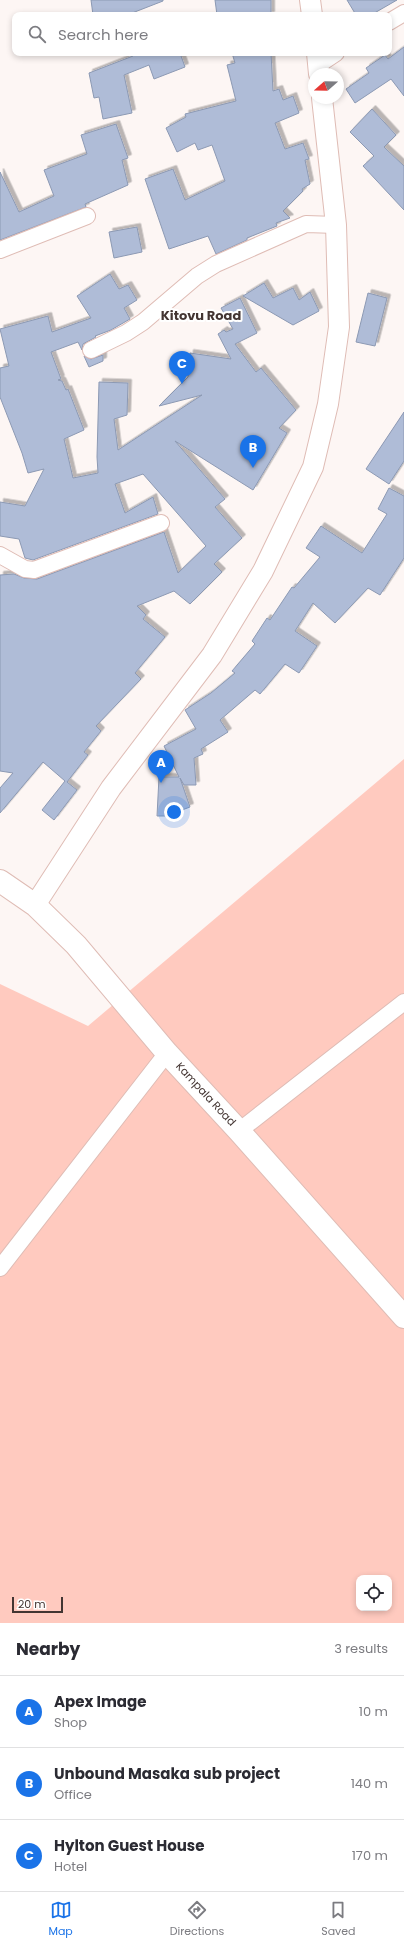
<!DOCTYPE html>
<style>
:root{--surface:#fff;--page:#f7f7f7;--text:#2b2b33;--muted:#7c7c81;--line:#e1e1e2;--accent:#1a73e8}
body{margin:0;font-family:Poppins,sans-serif;background:var(--page);color:var(--text)}
.controls{position:absolute;right:12px;bottom:12px;display:grid;overflow:hidden;border-radius:8px;box-shadow:0 2px 6px #0003}
.controls button{width:36px;height:36px;display:grid;place-items:center;padding:0;border:0;border-bottom:1px solid var(--line);background:var(--surface);color:var(--text);font:20px sans-serif}
.compass{position:absolute;left:308px;top:68px;width:36px;height:36px;border-radius:50%;background:var(--surface);box-shadow:0 2px 6px #0003;rotate:250deg}
.scale{position:absolute;left:12px;bottom:10px;width:51px;box-sizing:border-box;padding-left:4px;border:2px solid #433532;border-top:0;font-size:11px;line-height:14px;white-space:nowrap;color:#433532;-webkit-text-stroke:3px #fff;paint-order:stroke}
.you{position:absolute;left:174px;top:812px;width:14px;height:14px;margin:-10px;border:3px solid #fff;border-radius:50%;background:#1a73e8;box-shadow:0 0 0 6px #1a73e833}
.badge{display:grid;place-items:center;width:26px;height:26px;border-radius:50%;background:var(--accent);color:#fff;font-size:13px;font-weight:700}
.pin{position:absolute;translate:-50% -33px;filter:drop-shadow(0 1px 2px #0008)}
.pin::after{content:'';position:absolute;top:21px;width:14px;height:12px;background:inherit;clip-path:polygon(0 0,100% 0,50% 100%)}
.list{margin:0;padding:0;list-style:none}
h2{display:flex;justify-content:space-between;align-items:center;height:52px;margin:0;padding:0 16px;font-size:17px}
h2 small{font-size:13px;font-weight:400;color:var(--muted)}
.list li{display:grid;grid-template-columns:26px 1fr auto;gap:12px;align-items:center;box-sizing:border-box;height:72px;padding:0 16px;border-top:1px solid var(--line)}
.list b{display:block;font-size:15px;white-space:nowrap}
.list p{margin:0;font-size:13px;white-space:nowrap;color:var(--muted)}
.list em{font-size:13px;font-style:normal;color:var(--muted)}
.icon{flex:none;width:22px;height:22px;fill:none;stroke:currentColor;stroke-width:2;stroke-linecap:round;stroke-linejoin:round}
.map{position:relative;flex:none;width:404px;height:1623px;overflow:hidden}
.search{position:absolute;background:var(--surface);box-shadow:0 2px 6px #0003;left:12px;right:12px;top:12px;height:44px;display:flex;align-items:center;gap:10px;box-sizing:border-box;padding:0 14px;border-radius:8px;color:var(--muted);font-size:15px}
.sheet{height:268px;background:var(--surface)}
nav{display:flex;justify-content:space-around;align-items:center;box-sizing:border-box;height:56px;border-top:1px solid var(--line);background:var(--surface);font-size:11px;color:var(--muted)}
nav a{display:grid;justify-items:center;gap:2px}
nav .on{color:var(--accent)}
.map>svg:first-child{display:block}
.green{fill:#ffcabf;fill-rule:evenodd}
.building{fill:#afbcd7;stroke:#8c99b3;filter:url(#shadow)}
.lines{fill:none;stroke-linecap:round;stroke-linejoin:round}
.minor-casing{stroke:#dfbcb5;stroke-width:18}
.tertiary-casing{stroke:#dfbcb5;stroke-width:22}
.primary-casing{stroke:#dfbcb5;stroke-width:24}
.minor{stroke:#fff;stroke-width:16}
.tertiary{stroke:#fff;stroke-width:20}
.primary{stroke:#fff;stroke-width:22}
.labels{text-anchor:middle;stroke-width:4;stroke-linejoin:round;paint-order:stroke}
.street-label{font-size:11px;fill:#433532;stroke:#fff}
.quarter-label{font-size:13px;font-weight:bold;fill:#433532;stroke:#fff}
</style>
<div class="map">
<svg width="404" height="1623" viewBox="0 0 404 1623">
<defs>
<filter id="shadow"><feDropShadow dx="3.5" dy="-3.5" stdDeviation="0" flood-color="#0004"/></filter>
</defs>
<rect width="100%" height="100%" fill="#fdf6f4"/>
<path class="green" d="M404,759V1623H0V984L88,1026ZM359,1578H389V1608H359Z"/>
<g class="building">
<path d="M91,0H163V1L127,15H93Z"/>
<path d="M215,0H271V15H217Z"/>
<path d="M347,0H397L371,15H356Z"/>
<path d="M404,47V96L391,79L355,103L346,89L369,73L366,68L385,55L388,59Z"/>
<path d="M132,53H180L185,67L154,79L149,65L124,75L132,113L103,119L99,97L94,98L89,73L133,56Z"/>
<path d="M232,53H271L273,91L279,89L283,100L293,96L299,113L275,123L285,149L303,143L309,159L305,160L310,184L302,189L303,191L283,211L290,218L276,223L277,226L247,238V240L216,254L208,236L169,249L145,179L173,169L185,200L225,181L212,145L198,150L195,143L177,152L166,128L186,117L185,114L236,101L227,65L235,63Z"/>
<path d="M372,109L396,135L384,147L404,166V210L363,166L374,156L350,132Z"/>
<path d="M116,124L128,158L122,160L128,185L85,204L86,207L0,240V172L19,212L54,196L44,170L87,154L81,135Z"/>
<path d="M137,227L142,252L114,258L109,232Z"/>
<path d="M110,274L119,289L128,285L137,300L124,308L130,319L111,330L95,336L96,337L83,344L82,350L78,342L51,352L61,379L58,380L62,381L66,390L68,389L84,430L64,439L73,478L98,473L97,457L99,382L128,383L127,415L114,419L118,450L202,395L159,406L188,377L190,353L231,359L218,334L224,330L226,332L233,329L221,308L240,298L257,333L235,344L256,372L261,368L296,410L279,428L287,433L253,490L175,441L225,499L215,507L242,538L214,564L222,572L190,604L174,591L137,606L146,615L143,619L165,637L135,673L141,679L96,726L101,731L84,752L88,755L67,782L77,790L54,820L42,810L65,781L43,762L0,813V788L13,773L0,771V575L14,574L24,578L37,579L164,532L178,573L206,546L143,474L115,484L125,513L153,497L158,514L33,560L25,558L19,539L0,536V502L25,506L44,469L28,473L22,453L0,397V368L9,366L0,329L48,316L52,332L91,318L77,296Z"/>
<path d="M264,283L273,298L293,288L299,300L310,292L319,311L293,325L243,296Z"/>
<path d="M368,293L387,298L375,346L356,342Z"/>
<path d="M103,355V361L89,367L84,356L91,359Z"/>
<path d="M404,412V461L389,484L366,469Z"/>
<path d="M389,488L404,496V558L380,595L368,588L335,623L313,603L295,631L317,646L299,673L285,664L260,694L255,690L220,720L228,732L201,749L203,754L194,758L196,785H184L180,778L190,807L174,813V816H157L159,777H179L164,746L196,729L185,710L211,693L235,673L232,671L255,644L252,641L267,618L270,620L292,587L294,588L320,557L306,548L321,526L362,553L387,514L378,509Z"/>
</g>
<g class="lines">
<defs>
<g id="minor">
<path d="M389,22L404,13"/>
<path d="M318,65L336,53"/>
<path d="M0,250L87,216"/>
<path d="M91,350L126,333L143,322L197,276L216,264L306,224L336,225"/>
<path d="M0,555L25,569L34,570L161,523"/>
<path d="M239,1131L404,1002"/>
<path d="M0,1268L167,1053"/>
</g>
<g id="tertiary">
<path d="M310,0L312,15"/>
<path d="M317,53L319,74"/>
<path d="M35,905L111,788L212,655L263,571L313,467L328,404L339,327L336,225L322,98"/>
</g>
<path id="primary" d="M0,881L35,905L76,945L167,1053L239,1131L404,1317"/>
</defs>
<use href="#minor" class="minor-casing"/>
<use href="#tertiary" class="tertiary-casing"/>
<use href="#primary" class="primary-casing"/>
<use href="#minor" class="minor"/>
<use href="#tertiary" class="tertiary"/>
<use href="#primary" class="primary"/>
</g>
<g class="labels">
<g class="street-label">
<text transform="translate(206 1094) rotate(47)" y="4">Kampala Road</text>
</g>
<g class="quarter-label">
<text x="201" y="320">Kitovu Road</text>
</g>
</g>
</svg>
<div class="controls">
<button><svg class="icon" aria-label="locate" viewBox="0 0 24 24"><circle cx="12" cy="12" r="6"/><path d="M12 2v4M12 18v4M2 12h4M18 12h4"/></svg></button>
</div>
<svg class="compass" viewBox="-18 -18 36 36"><path d="M0-13l5 13h-10z" fill="#e53935"/><path d="M0 13l5-13h-10z" fill="#7c7c81"/></svg>
<div class="scale">20 m</div>
<div class="you"></div>
<div class="pin badge" style="left:161px;top:783px">A</div>
<div class="pin badge" style="left:253px;top:468px">B</div>
<div class="pin badge" style="left:182px;top:384px">C</div>
<div class="search"><svg class="icon" aria-label="search" viewBox="0 0 24 24"><circle cx="10" cy="10" r="6"/><path d="M15 15l6 6"/></svg>Search here</div>
</div>
<section class="sheet">
<h2>Nearby<small>3 results</small></h2>
<ul class="list">
<li><span class="badge">A</span><div><b>Apex Image</b><p>Shop</p></div><em>10 m</em></li>
<li><span class="badge">B</span><div><b>Unbound Masaka sub project</b><p>Office</p></div><em>140 m</em></li>
<li><span class="badge">C</span><div><b>Hylton Guest House</b><p>Hotel</p></div><em>170 m</em></li>
</ul>
</section>
<nav>
<a class="on"><svg class="icon" aria-label="map" viewBox="0 0 24 24"><path d="M3 6l6-2 6 2 6-2v14l-6 2-6-2-6 2zM9 4v14M15 6v14"/></svg>Map</a>
<a><svg class="icon" aria-label="directions" viewBox="0 0 24 24"><path d="M12 3l9 9-9 9-9-9zM9 14v-3h6M13 9l2 2-2 2"/></svg>Directions</a>
<a><svg class="icon" aria-label="saved" viewBox="0 0 24 24"><path d="M7 4h10v16l-5-4-5 4z"/></svg>Saved</a>
</nav>
